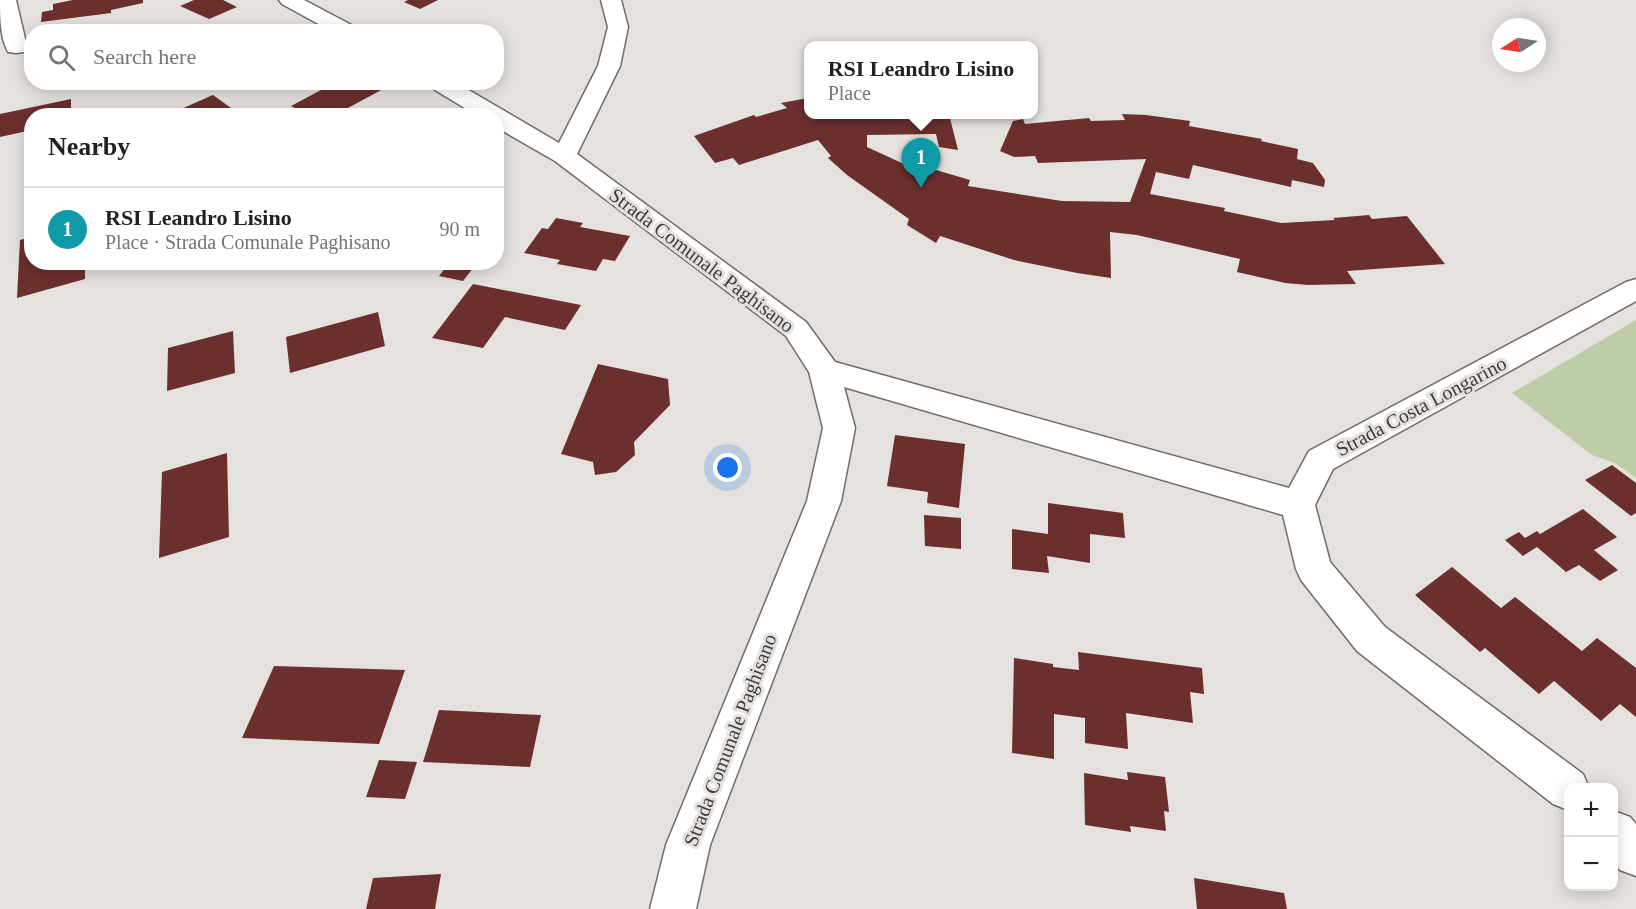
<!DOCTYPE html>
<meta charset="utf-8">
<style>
:root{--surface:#fff;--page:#f2f2f2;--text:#202124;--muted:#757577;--line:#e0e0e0;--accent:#1a73e8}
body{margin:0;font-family:"Times New Roman",serif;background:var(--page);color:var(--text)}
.controls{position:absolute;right:18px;bottom:18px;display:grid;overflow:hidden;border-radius:12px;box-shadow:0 3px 15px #0003}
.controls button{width:54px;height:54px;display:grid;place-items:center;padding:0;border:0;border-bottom:2px solid var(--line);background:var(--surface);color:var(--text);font:30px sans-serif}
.compass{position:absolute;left:1492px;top:18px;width:54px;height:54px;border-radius:50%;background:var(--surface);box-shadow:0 3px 15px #0003;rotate:258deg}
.you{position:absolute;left:728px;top:468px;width:21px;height:21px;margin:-15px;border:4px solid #fff;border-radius:50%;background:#1a73e8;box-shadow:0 0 0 9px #1a73e833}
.badge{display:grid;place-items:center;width:39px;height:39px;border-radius:50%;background:var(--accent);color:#fff;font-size:20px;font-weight:700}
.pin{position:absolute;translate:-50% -50px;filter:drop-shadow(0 2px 3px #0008)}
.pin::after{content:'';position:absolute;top:32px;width:21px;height:18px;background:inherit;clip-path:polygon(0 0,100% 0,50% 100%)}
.popup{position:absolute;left:804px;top:41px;width:234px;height:78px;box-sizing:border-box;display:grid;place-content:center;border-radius:12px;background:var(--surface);filter:drop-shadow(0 2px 4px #0005);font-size:20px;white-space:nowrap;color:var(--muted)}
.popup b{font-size:22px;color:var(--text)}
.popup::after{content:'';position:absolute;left:50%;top:100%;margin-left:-12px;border:12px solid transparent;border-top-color:var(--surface)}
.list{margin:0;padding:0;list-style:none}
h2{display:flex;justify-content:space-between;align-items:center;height:78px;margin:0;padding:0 24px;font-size:26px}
h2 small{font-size:20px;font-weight:400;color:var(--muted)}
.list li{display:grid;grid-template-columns:39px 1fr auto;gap:18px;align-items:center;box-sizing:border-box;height:84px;padding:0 24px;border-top:2px solid var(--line)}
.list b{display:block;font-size:22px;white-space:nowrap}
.list p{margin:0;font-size:20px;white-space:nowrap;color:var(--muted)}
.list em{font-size:20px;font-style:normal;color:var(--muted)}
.icon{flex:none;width:33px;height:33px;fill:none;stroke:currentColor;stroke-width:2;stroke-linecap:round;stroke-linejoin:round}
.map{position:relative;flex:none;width:1636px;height:909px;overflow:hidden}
.search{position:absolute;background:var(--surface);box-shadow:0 3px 15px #0003;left:24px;top:24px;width:480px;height:66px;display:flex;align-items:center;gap:15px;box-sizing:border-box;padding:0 21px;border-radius:24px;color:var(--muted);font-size:22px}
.panel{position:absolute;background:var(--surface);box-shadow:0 3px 15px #0003;left:24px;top:108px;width:480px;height:162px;border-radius:24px}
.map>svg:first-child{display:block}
.green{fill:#becca8}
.building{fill:#6b302e}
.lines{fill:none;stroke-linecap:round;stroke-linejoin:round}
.minor-casing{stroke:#6f6c69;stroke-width:3}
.minor{fill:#fff;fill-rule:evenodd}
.labels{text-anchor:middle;stroke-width:6;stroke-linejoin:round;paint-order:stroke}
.street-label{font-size:20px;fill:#3d3c3b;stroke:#e4e1de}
</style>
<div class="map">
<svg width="1636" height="909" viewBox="0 0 1636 909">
<rect width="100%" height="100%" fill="#e4e1de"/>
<path class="green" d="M1636,320V478L1615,463L1592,455L1512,393Z"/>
<g class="building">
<path d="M73,0H143V3L111,10V13L41,22L42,12L53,10V4Z"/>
<path d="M194,0H223L237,7L209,19L180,6Z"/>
<path d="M408,0H438L420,9L404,2Z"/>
<path d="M233,24L250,32H216Z"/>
<path d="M336,82H373L385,88L333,116H310L291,106Z"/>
<path d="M213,95L242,116H176L172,113Z"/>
<path d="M808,98V114H949L958,150L939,147L936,134L867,135V147L917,170L919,165L970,180L968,186L1062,201L1130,202L1146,159L1038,163L1035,156L1014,157L1000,151L1013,121L1023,119L1025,124L1089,118L1091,121L1125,120L1122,114L1146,115L1190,121L1189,126L1262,139L1261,141L1298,149L1297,159L1313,163L1325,180L1324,187L1292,180L1291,187L1193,165L1189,179L1156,172L1150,194L1225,208L1224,211L1281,223L1335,220L1333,218L1369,215L1372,219L1407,216L1445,264L1347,271L1356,284L1308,285L1285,283L1237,272L1240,259L1137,235L1110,232L1111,278L1077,273L1014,260L940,236L936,243L907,225L909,219L847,175L828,158L831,156L818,140L739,165L733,158L715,163L694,136L754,115L756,117L787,108L781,103Z"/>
<path d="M71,99V116H32V130L0,137V114Z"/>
<path d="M556,218L583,223L580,227L630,236L615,261L603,259L596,271L557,264L560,260L524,253L542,228L548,229Z"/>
<path d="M32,237V262H85V279L17,298L20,240Z"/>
<path d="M346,262H372L364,270Z"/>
<path d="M450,262H475L477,263L463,281L439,276Z"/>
<path d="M473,284L581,305L565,330L505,317L483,348L432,338Z"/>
<path d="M378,312L385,346L290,373L286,337Z"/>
<path d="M233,331L235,373L167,391L168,348Z"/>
<path d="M598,364L668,379L670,405L634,442L635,455L616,472L595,475L593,462L561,454Z"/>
<path d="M895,435L965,444L959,508L927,503L928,492L887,486Z"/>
<path d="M227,453L229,537L159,558L162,472Z"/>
<path d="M1612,465L1636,483V513L1631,516L1585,480Z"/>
<path d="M1048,503L1123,513L1125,538L1090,534V563L1047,556L1049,573L1012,569V529L1048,534Z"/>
<path d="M1583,509L1617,537L1594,550L1618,570L1600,581L1579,565L1566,572L1537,547L1523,556L1505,540L1519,532L1525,538L1537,531L1540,534Z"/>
<path d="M924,515L961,518V549L925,546Z"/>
<path d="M1452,567L1501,608L1515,597L1582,651L1597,638L1636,668V717L1620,704L1601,721L1554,681L1539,694L1485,648L1480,652L1415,595Z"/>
<path d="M1078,652L1202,668L1204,694L1190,692L1193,723L1126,713L1128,749L1085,743V718L1054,714V759L1012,753L1014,658L1053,664V667L1079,670Z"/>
<path d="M274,666L405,670L379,744L242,738Z"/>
<path d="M439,710L541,715L530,767L423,762Z"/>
<path d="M379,760L417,762L405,799L366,797Z"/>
<path d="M1127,772L1165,777L1169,812L1164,811L1166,831L1130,826L1131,832L1085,825L1084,773L1128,780Z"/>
<path d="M441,874L435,909H366L373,878Z"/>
<path d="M1194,878L1284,893L1287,909H1197Z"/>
</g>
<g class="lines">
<defs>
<g id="minor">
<path d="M0,0H16L27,47L24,52L16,53L8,52C0,38 0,16 0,0Z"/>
<path d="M279,0H304L357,28L360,32H333L282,4Z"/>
<path d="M601,0H621L628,27L620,66L577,154L806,322L835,362L1289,488L1309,451L1626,282L1636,279V301L1333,469L1315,505L1330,562L1385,627L1583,774L1589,788H1568V810L1553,804L1357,651L1301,580L1296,569L1283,515L844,387L855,428L841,501L710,845L696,909H650L666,845L807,501L823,428L809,372L786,336L555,161L496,127V116H478L430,87L427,82H455L559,143L598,66L608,27Z"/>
<path d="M1614,811L1630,817L1636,824V876L1620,870L1614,863Z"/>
</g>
</defs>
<use href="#minor" class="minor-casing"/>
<use href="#minor" class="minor"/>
</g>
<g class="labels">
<g class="street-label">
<text transform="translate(702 260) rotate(37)" y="7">Strada Comunale Paghisano</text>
<text transform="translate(1421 406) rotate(-28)" y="7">Strada Costa Longarino</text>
<text transform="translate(730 740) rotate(-69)" y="7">Strada Comunale Paghisano</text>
</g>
</g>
</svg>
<div class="controls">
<button>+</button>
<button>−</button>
</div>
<svg class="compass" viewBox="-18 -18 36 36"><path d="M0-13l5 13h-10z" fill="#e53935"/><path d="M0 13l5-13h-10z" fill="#757577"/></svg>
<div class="you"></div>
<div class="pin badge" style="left:921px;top:188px;background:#0f9aa8">1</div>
<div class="popup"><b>RSI Leandro Lisino</b>Place</div>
<div class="search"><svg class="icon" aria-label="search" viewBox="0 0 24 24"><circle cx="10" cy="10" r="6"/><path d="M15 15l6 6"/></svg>Search here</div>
<section class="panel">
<h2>Nearby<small></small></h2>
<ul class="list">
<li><span class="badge" style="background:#0f9aa8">1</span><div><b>RSI Leandro Lisino</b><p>Place · Strada Comunale Paghisano</p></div><em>90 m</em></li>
</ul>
</section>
</div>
